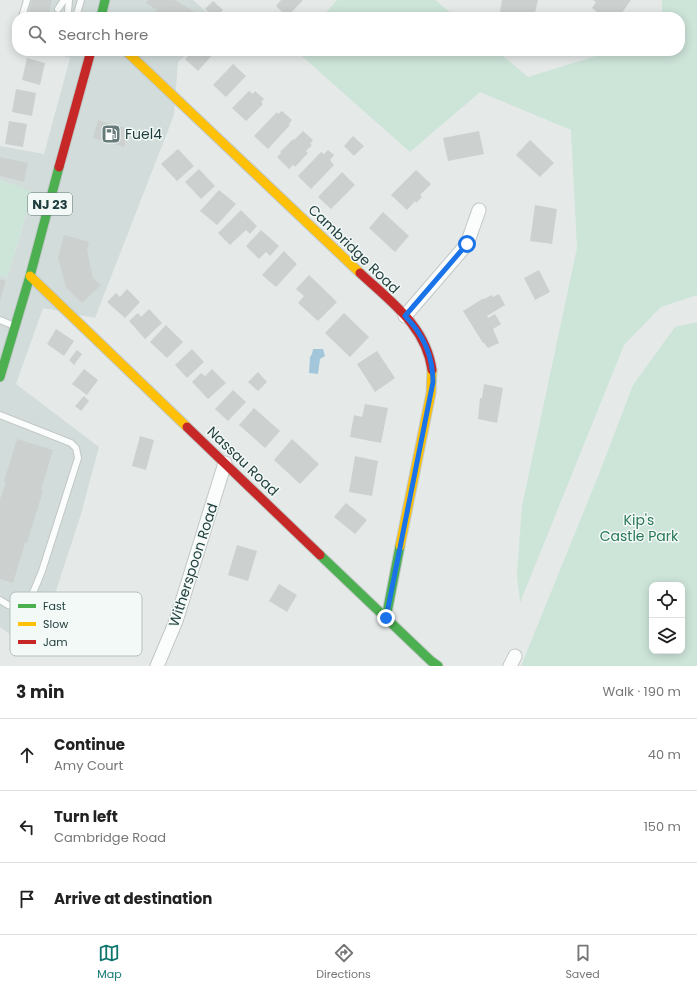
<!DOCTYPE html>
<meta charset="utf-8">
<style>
:root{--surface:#fff;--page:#f6f6f6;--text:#222;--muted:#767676;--line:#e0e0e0;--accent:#0f766e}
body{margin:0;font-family:Poppins,sans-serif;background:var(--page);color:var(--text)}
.controls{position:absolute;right:12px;bottom:12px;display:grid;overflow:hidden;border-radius:8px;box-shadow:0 2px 10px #0003}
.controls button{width:36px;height:36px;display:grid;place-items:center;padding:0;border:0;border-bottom:1px solid var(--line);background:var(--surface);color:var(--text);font:20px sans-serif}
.stop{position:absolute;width:12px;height:12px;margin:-9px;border:3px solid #1a73e8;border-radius:50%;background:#fff}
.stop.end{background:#1a73e8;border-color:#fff;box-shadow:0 1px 4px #0008}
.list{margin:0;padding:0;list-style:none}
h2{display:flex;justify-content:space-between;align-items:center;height:52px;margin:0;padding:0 16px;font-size:17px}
h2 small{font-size:13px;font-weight:400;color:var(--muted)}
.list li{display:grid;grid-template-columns:26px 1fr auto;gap:12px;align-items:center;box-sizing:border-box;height:72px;padding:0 16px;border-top:1px solid var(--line)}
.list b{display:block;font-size:15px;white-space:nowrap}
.list p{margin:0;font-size:13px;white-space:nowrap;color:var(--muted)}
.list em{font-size:13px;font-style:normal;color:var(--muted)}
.icon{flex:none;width:22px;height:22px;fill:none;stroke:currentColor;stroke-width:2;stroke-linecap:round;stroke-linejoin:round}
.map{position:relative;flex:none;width:697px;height:666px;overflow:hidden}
.search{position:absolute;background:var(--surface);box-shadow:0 2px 10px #0003;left:12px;right:12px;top:12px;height:44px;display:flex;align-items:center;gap:10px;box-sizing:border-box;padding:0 14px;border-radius:16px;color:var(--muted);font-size:15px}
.sheet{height:268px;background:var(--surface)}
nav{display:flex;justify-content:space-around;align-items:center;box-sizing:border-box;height:56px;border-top:1px solid var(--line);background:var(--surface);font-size:11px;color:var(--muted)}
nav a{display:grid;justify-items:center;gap:2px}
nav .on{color:var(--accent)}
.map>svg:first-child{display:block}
.built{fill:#d2dcda}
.green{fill:#cde4d9;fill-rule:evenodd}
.water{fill:#a3c6db}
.building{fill:#ccd1d0}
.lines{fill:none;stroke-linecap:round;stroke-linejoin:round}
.lane-casing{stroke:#c2c7c6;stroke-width:8}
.street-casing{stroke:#c2c7c6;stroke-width:15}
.fast-casing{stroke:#c0c8c7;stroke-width:11}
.slow-casing{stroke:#c0c8c7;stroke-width:11}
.jam-casing{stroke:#c0c8c7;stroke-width:11}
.lane{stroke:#fbfcfc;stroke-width:6}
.street{stroke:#fbfcfc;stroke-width:13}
.fast{stroke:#4caf50;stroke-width:9}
.slow{stroke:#ffc107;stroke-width:9}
.jam{stroke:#c62828;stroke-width:9}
.route{stroke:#1a73e8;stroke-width:5}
.labels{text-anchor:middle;stroke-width:3;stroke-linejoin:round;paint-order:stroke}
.shield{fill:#f3f9f7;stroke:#607776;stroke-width:1}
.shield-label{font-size:13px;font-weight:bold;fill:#213f3e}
.poi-label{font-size:14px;fill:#213f3e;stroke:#f3f9f7;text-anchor:start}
.street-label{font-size:14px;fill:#213f3e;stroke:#f3f9f7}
.park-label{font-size:14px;fill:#297859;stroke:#f3f9f7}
.key{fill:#f3f9f7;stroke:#b4c1c0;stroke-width:1}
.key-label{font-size:11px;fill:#213f3e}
</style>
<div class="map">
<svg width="697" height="666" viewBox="0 0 697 666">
<rect width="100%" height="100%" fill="#e5eae9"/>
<g class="built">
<path d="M30,0H193L212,17H25Z"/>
<path d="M46,51H190L178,62L174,115L95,318L43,308L16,384L99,447L81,514L45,625L26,646L0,627V275L7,277L33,193L0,180V146L44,154L70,58Z"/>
</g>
<g class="green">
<path d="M337,0H435L456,17H322Z"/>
<path d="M662,0H697V295L661,307L624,345L520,603L517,575L522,506L577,248L571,130L480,92L410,152L296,51H497L528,77L612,51H680V17H662Z"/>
<path d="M0,180L33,192L7,277L0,275Z"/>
<path d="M697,322V666H521L599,474L633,385L675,327ZM652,585H682V651H652Z"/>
</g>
<path class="water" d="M313,349H323L325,356L320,359L318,374L309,373L310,357L312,354Z"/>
<g class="building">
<path d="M32,0H52L48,17H28Z"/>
<path d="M148,0H175L196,13L193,17H156L153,15L157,10L146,3Z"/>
<path d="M281,0H303L287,17L276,6Z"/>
<path d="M502,0H538L534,17H499Z"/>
<path d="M593,0H631L619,17H596L598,13L592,8L596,2Z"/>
<path d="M213,1L223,10L217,17H213L205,9Z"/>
<path d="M193,51H214L215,52L198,71L185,59Z"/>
<path d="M27,58L45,63L40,85L22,80Z"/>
<path d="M233,64L246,76L226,97L213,85Z"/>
<path d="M16,89L36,93L32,116L12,112Z"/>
<path d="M249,91L253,94L255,91L264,99L261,102L263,104L246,121L232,108Z"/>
<path d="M282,111L292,120L289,124L290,125L268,149L254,136L277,112L278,114Z"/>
<path d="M98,120L129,129L124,147L93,138Z"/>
<path d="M9,121L27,124L23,147L5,144Z"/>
<path d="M303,131L313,140L310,144L312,145L306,151L308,153L295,167L293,165L289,169L277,157L281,153L280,152L293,139L294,140Z"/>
<path d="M479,131L484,154L448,161L443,138Z"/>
<path d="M353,136L364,146L354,156L344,146Z"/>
<path d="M530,140L554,163L540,177L516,155Z"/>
<path d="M178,149L194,166L177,181L161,164Z"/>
<path d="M328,150L334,155L330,160L334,165L311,189L298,176L321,152L324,154Z"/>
<path d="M0,157L28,163L24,182L0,176Z"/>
<path d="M199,169L215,186L201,199L185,182Z"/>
<path d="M416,170L431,184L420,195L422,197L416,203L415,201L407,210L391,195Z"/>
<path d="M342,172L355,185L331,209L318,197Z"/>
<path d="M219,190L236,204L217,225L200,211Z"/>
<path d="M535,205L557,209L552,244L530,241Z"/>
<path d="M241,210L257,226L250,234L246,230L230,245L218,233Z"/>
<path d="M383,212L409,236L395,252L369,228Z"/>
<path d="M261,230L279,246L270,256L266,252L259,259L246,246Z"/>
<path d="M64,235L89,242L87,250L93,278L101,285L82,303L66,287L58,258Z"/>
<path d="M284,251L297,264L276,287L262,275Z"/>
<path d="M539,270L550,292L535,300L524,278Z"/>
<path d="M309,275L337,302L318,321L298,303L304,296L296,289Z"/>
<path d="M0,279L6,281L0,301Z"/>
<path d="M127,289L140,302L125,318L107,302L116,293L120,297Z"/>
<path d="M499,294L505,305L487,316L488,318L495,314L501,324L493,329L499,343L488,348L484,343H483L463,311L484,298V299L492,295L493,297Z"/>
<path d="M149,309L162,323L145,339L129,321L138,313L141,317Z"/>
<path d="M344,313L369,337L350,357L325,333Z"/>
<path d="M166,325L183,342L167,358L150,342Z"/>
<path d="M56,329L74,341L64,356L47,344Z"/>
<path d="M192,349L204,362L187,378L175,365Z"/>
<path d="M77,350L82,354L74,365L69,360Z"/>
<path d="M377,351L395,378L375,392L357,364Z"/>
<path d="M84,369L98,380L87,395L72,384Z"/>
<path d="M212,369L226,383L208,399L192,382L201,373L205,376Z"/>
<path d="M258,372L267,382L258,391L248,382Z"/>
<path d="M484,384L503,388L497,423L478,419L480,398H482Z"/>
<path d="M233,390L246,402L228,421L215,409Z"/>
<path d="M84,396L89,401L81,411L75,406Z"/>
<path d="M365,404L388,408L381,443L350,437L354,415L362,417Z"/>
<path d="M254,408L280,431L265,448L239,425Z"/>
<path d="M140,436L154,440L146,470L132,466Z"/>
<path d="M17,439L53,450L41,490L43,491L27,543H25L13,583L0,579V499L6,482L4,481Z"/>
<path d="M292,439L319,464L300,484L274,460Z"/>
<path d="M355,456L378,461L372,496L349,492Z"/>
<path d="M346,503L367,520L355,534L334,517Z"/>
<path d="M237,545L257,551L248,581L228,575Z"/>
<path d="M279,584L297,595L287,612L269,601Z"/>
</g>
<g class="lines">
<defs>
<g id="lane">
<path d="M58,9L64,0"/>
<path d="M68,12L69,0"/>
<path d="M22,17L27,0"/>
<path d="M76,17L81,0"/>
<path d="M0,320L12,325"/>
<path d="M0,415L71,443L76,448L78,458L42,571L28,605L22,610L8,605L0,600"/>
</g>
<g id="street">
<path d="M405,316L467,244L479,210"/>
<path d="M157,666L176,621L225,463"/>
<path d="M510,666L515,656"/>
</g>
<g id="fast">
<path d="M101,17L105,0"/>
<path d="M0,377L30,276L59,167"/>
<path d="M320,555L431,661L438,666"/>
<path d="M386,618L400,546"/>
</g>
<g id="slow">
<path d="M126,51L360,273"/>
<path d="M30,276L187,427"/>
<path d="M400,546L431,393L432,370"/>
</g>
<g id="jam">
<path d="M59,167L91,51"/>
<path d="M360,273C391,302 426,326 432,370"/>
<path d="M187,427L320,555"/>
</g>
</defs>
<use href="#lane" class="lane-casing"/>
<use href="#street" class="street-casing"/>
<use href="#fast" class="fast-casing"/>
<use href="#slow" class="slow-casing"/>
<use href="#jam" class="jam-casing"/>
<use href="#lane" class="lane"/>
<use href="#street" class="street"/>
<use href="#fast" class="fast"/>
<use href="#slow" class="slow"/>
<use href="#jam" class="jam"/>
</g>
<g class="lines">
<path class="route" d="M386,618L433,382C433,356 424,335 405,316L467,244"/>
</g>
<defs>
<symbol id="fuel-square" viewBox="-11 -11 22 22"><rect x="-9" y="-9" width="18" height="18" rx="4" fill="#667b7a" stroke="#f3f9f7"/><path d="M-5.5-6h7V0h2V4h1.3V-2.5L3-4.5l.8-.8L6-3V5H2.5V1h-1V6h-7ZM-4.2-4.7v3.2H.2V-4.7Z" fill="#fff"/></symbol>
</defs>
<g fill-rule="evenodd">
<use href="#fuel-square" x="100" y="123" width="22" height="22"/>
</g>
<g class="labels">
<rect class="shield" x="28" y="193" width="44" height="22" rx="3"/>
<g class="shield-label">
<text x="50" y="209">NJ 23</text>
</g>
<g class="poi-label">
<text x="125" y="139">Fuel4</text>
</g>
<g class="street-label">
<text transform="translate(354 249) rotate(44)" y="5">Cambridge Road</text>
<text transform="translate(243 461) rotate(44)" y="5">Nassau Road</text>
<text transform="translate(193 565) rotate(-72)" y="5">Witherspoon Road</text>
</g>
<g class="park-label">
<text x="639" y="525">Kip's<tspan x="639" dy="16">Castle Park</tspan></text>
</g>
</g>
<rect x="10" y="592" width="132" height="64" rx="6" class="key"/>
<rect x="18" y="604" width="18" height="4" fill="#4caf50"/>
<rect x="18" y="622" width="18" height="4" fill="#ffc107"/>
<rect x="18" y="640" width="18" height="4" fill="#c62828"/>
<g class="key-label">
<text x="43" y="610">Fast</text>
<text x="43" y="628">Slow</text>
<text x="43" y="646">Jam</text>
</g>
</svg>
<div class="controls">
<button><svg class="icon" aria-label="locate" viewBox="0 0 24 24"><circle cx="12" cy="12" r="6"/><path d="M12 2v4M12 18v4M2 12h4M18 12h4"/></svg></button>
<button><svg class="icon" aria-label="layers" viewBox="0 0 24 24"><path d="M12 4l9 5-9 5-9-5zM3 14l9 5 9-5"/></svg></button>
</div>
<div class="stop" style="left:467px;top:244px"></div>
<div class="stop end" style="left:386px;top:618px"></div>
<div class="search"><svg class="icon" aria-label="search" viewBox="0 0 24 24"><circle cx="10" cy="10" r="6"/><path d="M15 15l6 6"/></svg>Search here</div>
</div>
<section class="sheet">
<h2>3 min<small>Walk · 190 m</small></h2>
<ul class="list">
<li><svg class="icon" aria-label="ahead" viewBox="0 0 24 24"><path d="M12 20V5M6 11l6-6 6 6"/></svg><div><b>Continue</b><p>Amy Court</p></div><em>40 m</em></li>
<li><svg class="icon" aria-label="left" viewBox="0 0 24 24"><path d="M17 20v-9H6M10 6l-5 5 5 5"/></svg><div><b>Turn left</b><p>Cambridge Road</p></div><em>150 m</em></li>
<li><svg class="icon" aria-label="arrive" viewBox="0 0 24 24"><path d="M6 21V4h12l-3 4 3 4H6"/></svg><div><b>Arrive at destination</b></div></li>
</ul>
</section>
<nav>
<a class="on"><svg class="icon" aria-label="map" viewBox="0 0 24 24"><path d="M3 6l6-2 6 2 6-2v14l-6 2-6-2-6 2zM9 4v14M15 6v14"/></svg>Map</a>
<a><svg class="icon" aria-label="directions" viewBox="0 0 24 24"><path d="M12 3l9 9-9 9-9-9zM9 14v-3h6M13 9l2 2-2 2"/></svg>Directions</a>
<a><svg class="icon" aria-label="saved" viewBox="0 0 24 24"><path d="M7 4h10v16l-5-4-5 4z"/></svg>Saved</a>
</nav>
